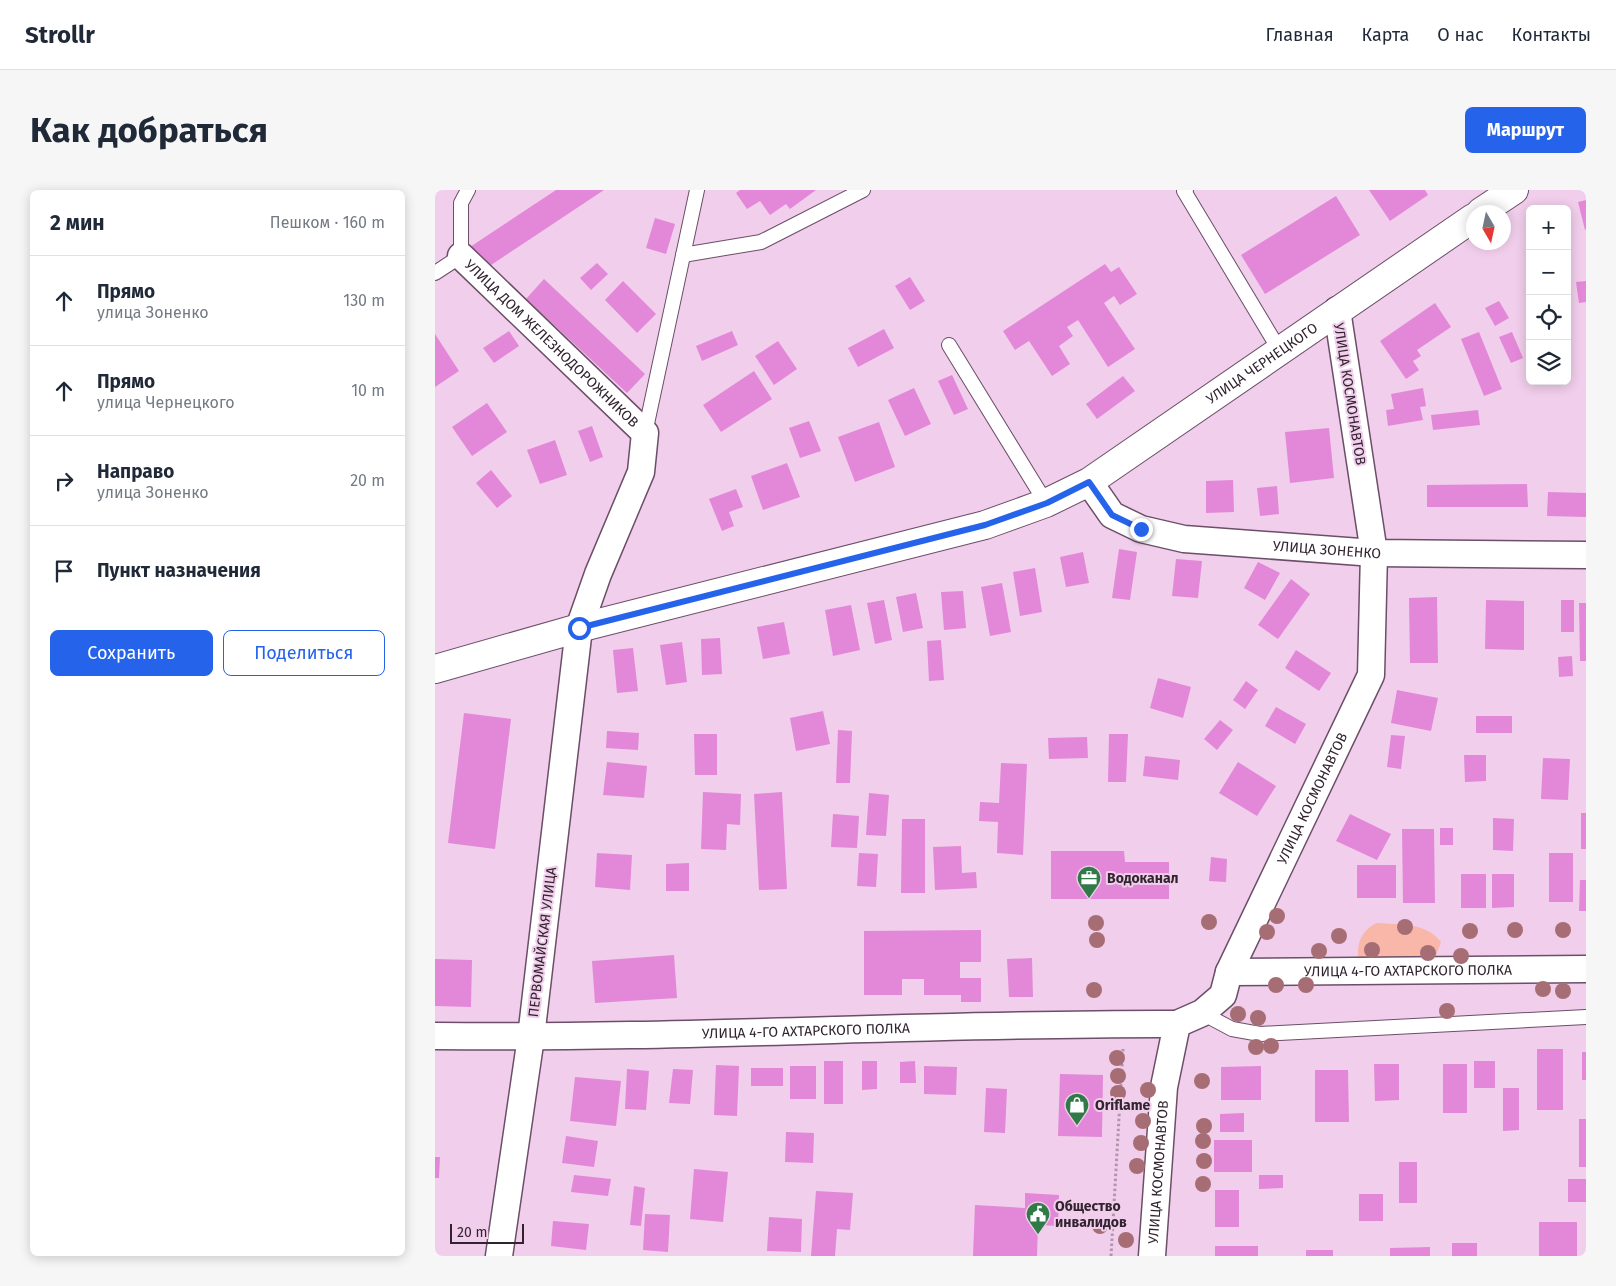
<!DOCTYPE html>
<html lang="ru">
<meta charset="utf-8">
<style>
:root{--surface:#fff;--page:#f6f6f7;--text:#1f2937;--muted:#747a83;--line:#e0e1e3;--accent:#2563eb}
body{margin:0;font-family:"Fira Sans",sans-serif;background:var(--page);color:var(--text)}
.controls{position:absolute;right:15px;top:15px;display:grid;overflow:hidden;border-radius:8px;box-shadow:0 2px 12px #0003}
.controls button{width:45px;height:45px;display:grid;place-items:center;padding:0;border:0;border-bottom:1px solid var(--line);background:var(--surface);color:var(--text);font:25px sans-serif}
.compass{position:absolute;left:1031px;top:15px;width:45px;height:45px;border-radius:50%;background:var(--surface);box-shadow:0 2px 12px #0003;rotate:171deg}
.scale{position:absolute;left:15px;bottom:12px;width:74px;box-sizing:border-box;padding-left:5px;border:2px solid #31242f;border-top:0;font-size:14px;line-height:18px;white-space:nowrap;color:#31242f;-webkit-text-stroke:4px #f1ceeb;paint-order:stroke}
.stop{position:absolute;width:15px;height:15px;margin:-11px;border:4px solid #2563eb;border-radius:50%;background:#fff}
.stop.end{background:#2563eb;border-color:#fff;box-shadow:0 1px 5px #0008}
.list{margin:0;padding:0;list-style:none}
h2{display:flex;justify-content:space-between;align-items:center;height:65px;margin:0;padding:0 20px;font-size:21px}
h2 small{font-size:16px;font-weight:400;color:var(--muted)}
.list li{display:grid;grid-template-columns:32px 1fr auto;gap:15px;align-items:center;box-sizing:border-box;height:90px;padding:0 20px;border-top:1px solid var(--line)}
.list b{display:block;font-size:19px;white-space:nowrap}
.list p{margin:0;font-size:16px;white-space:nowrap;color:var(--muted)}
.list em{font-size:16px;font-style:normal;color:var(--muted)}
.actions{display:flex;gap:10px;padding:15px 20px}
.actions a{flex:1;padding:11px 0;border:1px solid var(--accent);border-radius:8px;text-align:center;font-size:18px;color:var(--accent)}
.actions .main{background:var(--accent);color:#fff}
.icon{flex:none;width:28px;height:28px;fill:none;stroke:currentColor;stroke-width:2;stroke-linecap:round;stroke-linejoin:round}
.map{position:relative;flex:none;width:1151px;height:1066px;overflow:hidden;border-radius:8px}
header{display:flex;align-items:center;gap:30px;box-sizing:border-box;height:70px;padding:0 25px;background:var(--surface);border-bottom:1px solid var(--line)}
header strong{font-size:24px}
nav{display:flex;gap:28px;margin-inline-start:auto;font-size:18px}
.intro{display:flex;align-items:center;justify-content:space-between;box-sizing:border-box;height:120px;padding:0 30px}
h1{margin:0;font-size:35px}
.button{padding:12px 22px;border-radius:8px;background:var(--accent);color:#fff;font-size:18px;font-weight:700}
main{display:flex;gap:30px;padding:0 30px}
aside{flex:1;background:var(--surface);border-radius:8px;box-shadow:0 2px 12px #0003}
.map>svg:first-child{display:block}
.green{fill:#f9b7aa}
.building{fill:#e388d8}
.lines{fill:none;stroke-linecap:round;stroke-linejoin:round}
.lane-casing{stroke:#6b4e67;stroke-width:16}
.street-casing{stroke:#6b4e67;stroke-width:29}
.secondary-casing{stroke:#6b4e67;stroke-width:30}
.path{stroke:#b195ac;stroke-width:3;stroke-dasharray:2.5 2.5;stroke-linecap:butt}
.lane{stroke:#fff;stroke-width:14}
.street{stroke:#fff;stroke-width:26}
.secondary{stroke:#fff;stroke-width:28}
.tree{fill:#a66e74}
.route{stroke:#2563eb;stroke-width:6}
.labels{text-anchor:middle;stroke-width:4;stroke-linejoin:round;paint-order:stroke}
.street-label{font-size:14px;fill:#31242f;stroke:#f1ceeb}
.poi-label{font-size:14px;font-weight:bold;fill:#31242f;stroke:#f1ceeb;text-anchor:start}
</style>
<header>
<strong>Strollr</strong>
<nav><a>Главная</a><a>Карта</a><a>О нас</a><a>Контакты</a></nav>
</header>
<div class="intro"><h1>Как добраться</h1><a class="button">Маршрут</a></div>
<main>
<aside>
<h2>2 мин<small>Пешком · 160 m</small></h2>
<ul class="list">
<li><svg class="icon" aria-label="ahead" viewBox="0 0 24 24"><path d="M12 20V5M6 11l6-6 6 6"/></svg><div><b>Прямо</b><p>улица Зоненко</p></div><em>130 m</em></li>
<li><svg class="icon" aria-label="ahead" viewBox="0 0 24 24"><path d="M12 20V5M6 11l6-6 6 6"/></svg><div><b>Прямо</b><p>улица Чернецкого</p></div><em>10 m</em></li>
<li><svg class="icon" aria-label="right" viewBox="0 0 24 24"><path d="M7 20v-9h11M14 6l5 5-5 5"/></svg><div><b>Направо</b><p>улица Зоненко</p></div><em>20 m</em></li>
<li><svg class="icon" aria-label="arrive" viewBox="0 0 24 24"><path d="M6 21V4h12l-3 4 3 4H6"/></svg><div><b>Пункт назначения</b></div></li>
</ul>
<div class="actions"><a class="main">Сохранить</a><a>Поделиться</a></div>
</aside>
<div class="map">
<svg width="1151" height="1066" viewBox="0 0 1151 1066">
<rect width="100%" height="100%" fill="#f1ceeb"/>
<path class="green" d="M942,733C965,735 991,732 1006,752L1000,769L925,773C919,757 927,739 942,733Z"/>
<g class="building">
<path d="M121,0H169L50,79L35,57Z"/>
<path d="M305,0H381L355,19L351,14L335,25L325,11L312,19L301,3Z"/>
<path d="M934,0H990L993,5L955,31Z"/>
<path d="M901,6L925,45L830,104L806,65Z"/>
<path d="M1151,10V39L1150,40L1143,12Z"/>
<path d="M220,28L240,34L231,64L211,58Z"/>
<path d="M162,73L173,84L156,100L145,88Z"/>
<path d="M670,74L676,82L684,77L702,104L685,115L679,106L669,113L700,159L673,177L643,130L632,137L638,146L624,156L635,174L617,186L594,151L580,160L568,141Z"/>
<path d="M475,87L490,111L475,120L460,96Z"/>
<path d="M109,89L210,184L192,203L91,109Z"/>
<path d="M188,91L221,124L202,143L170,110Z"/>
<path d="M1151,91V112L1144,113L1141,92Z"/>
<path d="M1064,111L1074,128L1060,136L1050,118Z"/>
<path d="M1000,113L1016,137L982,160L986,166L978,171L984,180L971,189L945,151Z"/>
<path d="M449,139L459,158L423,177L413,158Z"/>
<path d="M74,141L84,156L59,173L48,158Z"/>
<path d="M297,141L303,155L267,171L261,156Z"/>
<path d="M1044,142L1067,199L1049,206L1026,149Z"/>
<path d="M1077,142L1088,168L1076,173L1064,147Z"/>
<path d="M0,144L24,181L0,197Z"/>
<path d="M343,151L362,179L339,195L320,166Z"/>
<path d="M319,181L337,209L286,242L268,215Z"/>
<path d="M517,185L533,219L519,225L503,191Z"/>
<path d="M688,186L700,201L662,229L651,214Z"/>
<path d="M479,198L496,234L470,246L453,210Z"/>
<path d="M988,198L991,216L985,217L988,230L953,236L951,220L959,219L956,204Z"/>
<path d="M52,213L72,242L37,266L17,237Z"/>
<path d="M1043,220L1045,235L998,240L996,225Z"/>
<path d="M374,231L386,261L365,268L354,238Z"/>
<path d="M444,232L460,277L420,292L403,247Z"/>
<path d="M157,236L168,267L155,272L143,241Z"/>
<path d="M894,238L899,288L855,293L850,242Z"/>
<path d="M120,250L132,285L105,294L92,260Z"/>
<path d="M352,273L365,307L328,320L316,286Z"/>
<path d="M56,280L77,306L62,318L41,293Z"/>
<path d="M798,290L799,322L771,323V291Z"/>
<path d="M1092,294L1093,317H992V295Z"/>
<path d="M842,296L844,324L825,326L822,298Z"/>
<path d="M301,299L308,317L294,322L299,336L287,341L274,309Z"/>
<path d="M1113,302L1151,303V327L1112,326Z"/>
<path d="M684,359L702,362L695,410L677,408Z"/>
<path d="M648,362L654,393L631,397L625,367Z"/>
<path d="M741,369L767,371L763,408L737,406Z"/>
<path d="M823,372L845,383L830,410L809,398Z"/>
<path d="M600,378L607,422L585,426L578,382Z"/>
<path d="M856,389L875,404L843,449L823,435Z"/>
<path d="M567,393L576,442L555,446L546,397Z"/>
<path d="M528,401L531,438L509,440L506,402Z"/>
<path d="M481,403L488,438L468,442L461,407Z"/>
<path d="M1002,407L1003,473H975L974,408Z"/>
<path d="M449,410L457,450L440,454L432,413Z"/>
<path d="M1051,410L1089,411V460L1050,459Z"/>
<rect x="1126" y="410" width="13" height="32"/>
<path d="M1144,413H1151V471H1145Z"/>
<path d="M416,415L425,460L398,466L390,420Z"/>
<path d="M349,432L355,464L328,469L322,437Z"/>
<path d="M285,448L287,484L267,485L266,449Z"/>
<path d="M506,450L509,490L494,491L492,451Z"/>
<path d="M247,452L252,492L231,495L225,455Z"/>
<path d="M198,458L203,501L182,503L178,460Z"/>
<path d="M861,460L896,483L884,501L850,478Z"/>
<path d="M1137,466L1138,486L1124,487L1123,467Z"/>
<path d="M723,488L756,497L748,528L715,518Z"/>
<path d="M811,491L823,500L810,519L798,510Z"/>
<path d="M962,500L1003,508L996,541L956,533Z"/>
<path d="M841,517L871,534L860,554L830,536Z"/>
<path d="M388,521L395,554L361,561L355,528Z"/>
<path d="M29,523L76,529L60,659L13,653Z"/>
<rect x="1041" y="526" width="36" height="17"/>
<path d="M785,530L798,540L782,560L769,549Z"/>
<path d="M403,540L417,541L415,593H401Z"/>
<path d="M172,541L204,543L203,560L171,558Z"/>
<path d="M259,544H282V585H260Z"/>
<path d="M674,544H693L691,592H673Z"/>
<path d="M956,545L970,546L966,579L952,577Z"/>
<path d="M652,547L653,568L614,569L613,548Z"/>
<path d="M1029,565H1051V591L1030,592Z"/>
<path d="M710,566L745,570L743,590L708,586Z"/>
<path d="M1108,568L1135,569L1133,610L1106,609Z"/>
<path d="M172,572L212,576L209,608L168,605Z"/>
<path d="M803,572L841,596L822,626L784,603Z"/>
<path d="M566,573L592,574L588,665L562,663L563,632L544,631L545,612L564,613Z"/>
<path d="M268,602L306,604L305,635L292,634L291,660L266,659Z"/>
<path d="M347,602L352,699L324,700L319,604Z"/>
<path d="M434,603L454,605L451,646L431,645Z"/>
<rect x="1146" y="623" width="5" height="36"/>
<path d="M398,624L424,626L422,658L396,657Z"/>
<path d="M915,624L956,644L942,670L901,651Z"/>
<path d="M1058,628L1079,629L1078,661L1058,660Z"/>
<path d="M467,629H490V703H466Z"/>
<rect x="1005" y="638" width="13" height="17"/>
<path d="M967,639H999L1000,713H968Z"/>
<path d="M526,656L527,683L541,682L542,698L500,700L498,657Z"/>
<path d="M616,661H689L690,672H734V709H616Z"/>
<path d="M162,663L197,665L195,700L160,697Z"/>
<path d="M424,663L443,664L441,697L422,696Z"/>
<rect x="1114" y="663" width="24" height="49"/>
<path d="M776,667L792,669L791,692L774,691Z"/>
<path d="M254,673V701H231V674Z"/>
<rect x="922" y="675" width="39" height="33"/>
<rect x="1026" y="684" width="25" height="34"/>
<path d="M1057,684H1079V717L1057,718Z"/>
<path d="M1145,690H1151V721H1144Z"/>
<path d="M546,740V772H525V788H546V812H526V805H489V789H467V805H429V741Z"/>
<path d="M239,765L242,808L160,813L157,771Z"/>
<path d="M597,768L598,807H574L572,769Z"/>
<path d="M0,769L37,770L36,817L0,816Z"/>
<rect x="1102" y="859" width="26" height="61"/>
<rect x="1147" y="862" width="4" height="28"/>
<rect x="389" y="871" width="19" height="43"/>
<path d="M427,871H442V899L427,900Z"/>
<path d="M480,871L481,893H465V872Z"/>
<rect x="1039" y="871" width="21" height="27"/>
<path d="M939,874H964V910L940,911Z"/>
<rect x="1008" y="874" width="24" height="49"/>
<path d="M281,875L304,876L302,926L279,925Z"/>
<rect x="355" y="876" width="26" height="33"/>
<path d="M489,876L522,877L521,905L489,904Z"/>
<path d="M826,876V910H786V877Z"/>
<rect x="316" y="878" width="32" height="18"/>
<path d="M192,879L214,881L211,920L190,919Z"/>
<path d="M238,879L258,880L255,914L234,913Z"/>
<path d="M880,880H913L914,932H880Z"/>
<path d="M625,884L668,885L667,947L623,946Z"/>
<path d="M140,887L186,891L181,936L135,931Z"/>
<path d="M551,898L572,899L570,943L549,942Z"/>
<path d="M1068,898H1084V940L1068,941Z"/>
<path d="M809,923V942H785V924Z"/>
<rect x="1144" y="929" width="7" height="48"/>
<path d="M351,942L379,943L378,973L350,972Z"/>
<path d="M131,946L163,951L159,977L127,973Z"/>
<rect x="779" y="950" width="38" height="32"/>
<path d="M0,967H5L4,988H0Z"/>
<rect x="964" y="972" width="18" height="41"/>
<path d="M259,979L293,982L288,1032L255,1029Z"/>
<path d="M139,985L176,989L173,1006L136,1002Z"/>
<path d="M824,985H848V998L824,999Z"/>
<rect x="1133" y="989" width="18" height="23"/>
<path d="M199,996L210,998L206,1036L195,1035Z"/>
<rect x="780" y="1000" width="24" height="37"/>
<path d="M381,1001L418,1003L415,1040L402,1039L400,1066H376Z"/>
<path d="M590,1003L624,1005L623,1036L603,1035L602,1066H538L540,1015L590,1018Z"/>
<rect x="924" y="1004" width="24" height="27"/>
<path d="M210,1024L235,1025L233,1062L208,1060Z"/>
<path d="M334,1027L367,1029L366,1062L332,1061Z"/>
<path d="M118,1031L154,1034L151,1060L116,1056Z"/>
<rect x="1104" y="1032" width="38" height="34"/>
<rect x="1017" y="1053" width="25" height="13"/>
<rect x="780" y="1056" width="43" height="10"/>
<path d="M995,1057V1066H955V1058Z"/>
<rect x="871" y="1060" width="27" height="6"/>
</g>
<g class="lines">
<defs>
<g id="lane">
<path d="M751,0L749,1L845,161"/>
<path d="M248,65L326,52L428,0"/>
<path d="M0,83L26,66V13L33,0"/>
<path d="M514,155L611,313"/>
<path d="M210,243L262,0"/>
<path d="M767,823L797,839L825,844L1151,827"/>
</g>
<g id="street">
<path id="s1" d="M26,66L210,243L206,282L163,384L144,438L96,847L64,1066"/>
<path id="s2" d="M654,292L677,325L706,339L749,349L939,363L1151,365"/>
<path id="s3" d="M794,782L1151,779"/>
<path id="s4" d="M0,846C247,849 495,833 742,834"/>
<path id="s5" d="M717,1066L729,897L742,834L767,823L788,805L794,782L936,485L939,363L902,120"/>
</g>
<g id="secondary">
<path d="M1046,22L1079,0"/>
<path id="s6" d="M0,479L144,438L550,335L611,313L654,292L1038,28"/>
</g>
</defs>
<use href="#lane" class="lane-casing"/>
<use href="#street" class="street-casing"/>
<use href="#secondary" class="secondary-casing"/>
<path class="path" d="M676,1066L688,859"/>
<use href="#lane" class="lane"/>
<use href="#street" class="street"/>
<use href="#secondary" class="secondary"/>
</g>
<g class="tree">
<circle cx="842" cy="726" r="8"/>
<circle cx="774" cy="732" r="8"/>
<circle cx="661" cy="733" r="8"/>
<circle cx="970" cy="737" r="8"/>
<circle cx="1080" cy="740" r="8"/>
<circle cx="1128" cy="740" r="8"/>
<circle cx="1035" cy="741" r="8"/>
<circle cx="832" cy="742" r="8"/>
<circle cx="904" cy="746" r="8"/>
<circle cx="662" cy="750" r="8"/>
<circle cx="937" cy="760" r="8"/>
<circle cx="884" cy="761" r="8"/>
<circle cx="993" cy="763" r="8"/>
<circle cx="1026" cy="766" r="8"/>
<circle cx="841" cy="795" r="8"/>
<circle cx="871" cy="795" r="8"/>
<circle cx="1108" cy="799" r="8"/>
<circle cx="659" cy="800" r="8"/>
<circle cx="1128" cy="801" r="8"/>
<circle cx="1012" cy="821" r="8"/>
<circle cx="803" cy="824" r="8"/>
<circle cx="823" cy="828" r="8"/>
<circle cx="836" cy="856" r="8"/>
<circle cx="821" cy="857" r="8"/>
<circle cx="682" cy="868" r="8"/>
<circle cx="683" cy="886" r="8"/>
<circle cx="767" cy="891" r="8"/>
<circle cx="713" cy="900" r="8"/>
<circle cx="683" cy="903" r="8"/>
<circle cx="708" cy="931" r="8"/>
<circle cx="769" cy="936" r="8"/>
<circle cx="768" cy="951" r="8"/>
<circle cx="706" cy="953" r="8"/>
<circle cx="769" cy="971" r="8"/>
<circle cx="702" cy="976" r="8"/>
<circle cx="768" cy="994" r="8"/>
<circle cx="665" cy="1036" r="8"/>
<circle cx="691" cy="1050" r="8"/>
</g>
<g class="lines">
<path class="route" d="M144,438L550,335L612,313L654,292L677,325L706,339"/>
</g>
<defs>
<symbol id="office-pin" viewBox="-11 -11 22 30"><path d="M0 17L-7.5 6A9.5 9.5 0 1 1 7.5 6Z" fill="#307a48" stroke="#f1ceeb"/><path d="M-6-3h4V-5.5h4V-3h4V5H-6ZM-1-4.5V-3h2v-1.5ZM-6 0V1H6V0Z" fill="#fff"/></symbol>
<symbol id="shop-pin" viewBox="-11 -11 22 30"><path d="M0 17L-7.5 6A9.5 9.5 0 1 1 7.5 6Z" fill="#307a48" stroke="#f1ceeb"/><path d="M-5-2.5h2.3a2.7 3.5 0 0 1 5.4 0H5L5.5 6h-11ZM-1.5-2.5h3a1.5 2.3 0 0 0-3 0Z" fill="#fff"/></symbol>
<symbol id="civic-pin" viewBox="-11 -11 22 30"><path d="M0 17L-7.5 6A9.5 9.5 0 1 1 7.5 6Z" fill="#307a48" stroke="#f1ceeb"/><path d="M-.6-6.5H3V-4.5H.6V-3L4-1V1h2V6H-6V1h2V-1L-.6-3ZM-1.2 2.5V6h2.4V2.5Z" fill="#fff"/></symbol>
</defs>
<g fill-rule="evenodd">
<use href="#office-pin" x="640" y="674" width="28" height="38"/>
<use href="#shop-pin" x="628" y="901" width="28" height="38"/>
<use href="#civic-pin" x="589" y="1010" width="28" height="38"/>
</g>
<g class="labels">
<g class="street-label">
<text dy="5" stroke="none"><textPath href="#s1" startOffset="126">УЛИЦА ДОМ ЖЕЛЕЗНОДОРОЖНИКОВ</textPath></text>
<text dy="5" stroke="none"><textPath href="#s6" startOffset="891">УЛИЦА ЧЕРНЕЦКОГО</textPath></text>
<text transform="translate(915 204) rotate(81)" y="5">УЛИЦА КОСМОНАВТОВ</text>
<text dy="5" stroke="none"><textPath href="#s2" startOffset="260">УЛИЦА ЗОНЕНКО</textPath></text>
<text dy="5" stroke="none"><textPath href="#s5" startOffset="505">УЛИЦА КОСМОНАВТОВ</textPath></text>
<text transform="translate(107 752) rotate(-83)" y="5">ПЕРВОМАЙСКАЯ УЛИЦА</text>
<text dy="5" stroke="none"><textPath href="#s3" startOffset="179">УЛИЦА 4-ГО АХТАРСКОГО ПОЛКА</textPath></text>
<text dy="5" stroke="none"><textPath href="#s4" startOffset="371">УЛИЦА 4-ГО АХТАРСКОГО ПОЛКА</textPath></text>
<text dy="5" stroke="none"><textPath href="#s5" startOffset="84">УЛИЦА КОСМОНАВТОВ</textPath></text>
</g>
<g class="poi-label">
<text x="672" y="693">Водоканал</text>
<text x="660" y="920">Oriflame</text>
<text x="620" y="1021">Общество<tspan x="620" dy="16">инвалидов</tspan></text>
</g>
</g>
</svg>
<div class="controls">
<button>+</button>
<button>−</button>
<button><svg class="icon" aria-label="locate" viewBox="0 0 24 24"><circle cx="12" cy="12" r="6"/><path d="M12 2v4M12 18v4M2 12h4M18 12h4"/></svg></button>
<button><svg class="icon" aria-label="layers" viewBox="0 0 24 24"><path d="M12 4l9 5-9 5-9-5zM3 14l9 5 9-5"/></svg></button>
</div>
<svg class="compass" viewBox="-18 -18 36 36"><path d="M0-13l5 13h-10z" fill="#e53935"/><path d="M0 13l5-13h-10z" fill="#747a83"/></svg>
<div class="scale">20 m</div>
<div class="stop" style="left:144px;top:438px"></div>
<div class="stop end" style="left:706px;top:339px"></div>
</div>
</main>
